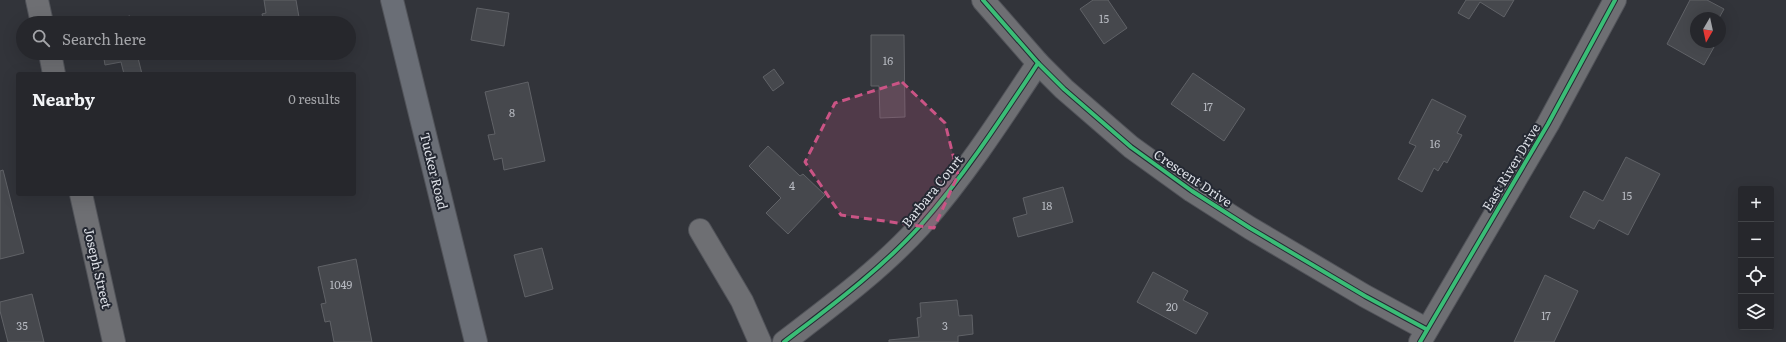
<!DOCTYPE html>
<meta charset="utf-8">
<style>
:root{--surface:#26272c;--page:#2e2f34;--text:#f1f3f6;--muted:#a4a5a9;--line:#424448}
body{margin:0;font-family:Literata,serif;background:var(--page);color:var(--text)}
.controls{position:absolute;right:12px;bottom:12px;display:grid;overflow:hidden;border-radius:4px;box-shadow:0 4px 16px #0002}
.controls button{width:36px;height:36px;display:grid;place-items:center;padding:0;border:0;border-bottom:1px solid var(--line);background:var(--surface);color:var(--text);font:20px sans-serif}
.compass{position:absolute;left:1690px;top:12px;width:36px;height:36px;border-radius:50%;background:var(--surface);box-shadow:0 4px 16px #0002;rotate:189deg}
.list{margin:0;padding:0;list-style:none}
h2{display:flex;justify-content:space-between;align-items:center;height:52px;margin:0;padding:0 16px;font-size:17px}
h2 small{font-size:13px;font-weight:400;color:var(--muted)}
.icon{flex:none;width:22px;height:22px;fill:none;stroke:currentColor;stroke-width:2;stroke-linecap:round;stroke-linejoin:round}
.map{position:relative;flex:none;width:1786px;height:342px;overflow:hidden}
.search{position:absolute;background:var(--surface);box-shadow:0 4px 16px #0002;left:16px;top:16px;width:340px;height:44px;display:flex;align-items:center;gap:10px;box-sizing:border-box;padding:0 14px;border-radius:22px;color:var(--muted);font-size:15px}
.panel{position:absolute;background:var(--surface);box-shadow:0 4px 16px #0002;left:16px;top:72px;width:340px;height:124px;border-radius:4px}
.map>svg:first-child{display:block}
.building{fill:#46484d;stroke:#606267}
.lines{fill:none;stroke-linecap:round;stroke-linejoin:round}
.minor-casing{stroke:#515359;stroke-width:24}
.major-casing{stroke:#515359;stroke-width:24}
.minor{stroke:#6e6f73;stroke-width:22}
.major{stroke:#6a6e76;stroke-width:22}
.cycleway-casing{stroke:#252933;stroke-width:6}
.cycleway{stroke:#3abd76;stroke-width:4}
.marked{fill:#ca5485;fill-opacity:0.2;stroke:#ca5485;stroke-width:3;stroke-dasharray:8 5;stroke-linejoin:round}
.labels{text-anchor:middle;stroke-width:4;stroke-linejoin:round;paint-order:stroke}
.number-label{font-size:11px;fill:#b6b9c0}
.street-label{font-size:13px;fill:#dcdfe6;stroke:#252933}
</style>
<div class="map">
<svg width="1786" height="342" viewBox="0 0 1786 342">
<rect width="100%" height="100%" fill="#32343a"/>
<g class="building">
<path d="M264,0H296L300,23H264L262,14L266,13Z"/>
<path d="M1093,0H1108L1127,28L1104,44L1080,9Z"/>
<path d="M1466,0H1514L1504,17L1480,2L1469,19L1458,13Z"/>
<path d="M1690,0H1707L1724,9L1719,18H1696V42H1706L1714,47L1704,65L1667,44Z"/>
<path d="M477,8L509,13L504,46L471,40Z"/>
<path d="M130,16L131,23H96Z"/>
<path d="M871,35H904L905,117L880,118L879,86H871Z"/>
<path d="M103,53H157V54L138,58L142,74H124L121,62L105,65Z"/>
<path d="M774,69L784,83L773,91L763,77Z"/>
<path d="M1193,73L1245,109L1224,141L1171,104Z"/>
<path d="M528,82L545,161L504,170L502,158L494,160L488,135L495,134L485,92Z"/>
<path d="M1432,99L1466,116L1457,133L1462,135L1447,163L1444,161L1438,171L1434,168L1422,192L1398,179L1416,146L1409,143Z"/>
<path d="M768,146L800,176L803,174L825,195L788,234L766,213L781,198L749,166Z"/>
<path d="M1626,157L1660,174L1628,235L1599,220L1594,229L1570,217L1584,191L1603,201Z"/>
<path d="M3,170L24,253L0,259V171Z"/>
<path d="M1063,187L1073,222L1018,237L1013,218L1027,214L1023,198Z"/>
<path d="M542,248L553,289L525,297L514,255Z"/>
<path d="M356,259L372,342H334L330,321L325,322L321,304L326,303L318,267Z"/>
<path d="M1153,272L1188,291L1183,300L1208,313L1196,334L1137,302Z"/>
<path d="M1545,275L1578,291L1554,342H1514Z"/>
<path d="M32,294L44,342H8L0,311V302Z"/>
<path d="M957,300L959,316L972,315L973,334L958,336V342H889V340L919,337L917,318L921,317L920,303Z"/>
</g>
<g class="lines">
<defs>
<g id="minor">
<path d="M37,0L42,23"/>
<path d="M983,0L1038,63L1064,89L1131,147L1192,191L1250,228L1365,296L1426,329"/>
<path d="M50,53L54,74"/>
<path d="M81,194L114,342"/>
<path d="M700,230L742,301L760,342"/>
<path d="M784,342C831,306 880,270 920,226C964,176 1001,119 1038,63"/>
<path d="M1420,342L1548,124L1615,0"/>
</g>
<path id="major" d="M392,0L476,342"/>
</defs>
<use href="#minor" class="minor-casing"/>
<use href="#major" class="major-casing"/>
<use href="#minor" class="minor"/>
<use href="#major" class="major"/>
<defs>
<g id="cycleway">
<path d="M983,0L1038,63L1064,89L1131,147L1192,191L1250,228L1365,296L1426,329"/>
<path d="M784,342C831,306 880,270 920,226C964,176 1001,119 1038,63"/>
<path d="M1420,342L1548,124L1615,0"/>
</g>
</defs>
<use href="#cycleway" class="cycleway-casing"/>
<use href="#cycleway" class="cycleway"/>
</g>
<path class="marked" d="M902,82L945,123L958,175L934,228L841,215L805,162L835,103Z"/>
<g class="labels">
<g class="number-label">
<text x="1104" y="23">15</text>
<text x="888" y="65">16</text>
<text x="1208" y="111">17</text>
<text x="512" y="117">8</text>
<text x="1435" y="148">16</text>
<text x="792" y="190">4</text>
<text x="1627" y="200">15</text>
<text x="1047" y="210">18</text>
<text x="341" y="289">1049</text>
<text x="1172" y="311">20</text>
<text x="1546" y="320">17</text>
<text x="22" y="330">35</text>
<text x="945" y="330">3</text>
</g>
<g class="street-label">
<text transform="translate(1511 167) rotate(-59)" y="5">East River Drive</text>
<text transform="translate(434 171) rotate(76)" y="5">Tucker Road</text>
<text transform="translate(1193 178) rotate(34)" y="5">Crescent Drive</text>
<text transform="translate(932 191) rotate(-51)" y="5">Barbara Court</text>
<text transform="translate(98 268) rotate(77)" y="5">Joseph Street</text>
</g>
</g>
</svg>
<div class="controls">
<button>+</button>
<button>−</button>
<button><svg class="icon" aria-label="locate" viewBox="0 0 24 24"><circle cx="12" cy="12" r="6"/><path d="M12 2v4M12 18v4M2 12h4M18 12h4"/></svg></button>
<button><svg class="icon" aria-label="layers" viewBox="0 0 24 24"><path d="M12 4l9 5-9 5-9-5zM3 14l9 5 9-5"/></svg></button>
</div>
<svg class="compass" viewBox="-18 -18 36 36"><path d="M0-13l5 13h-10z" fill="#e53935"/><path d="M0 13l5-13h-10z" fill="#a4a5a9"/></svg>
<div class="search"><svg class="icon" aria-label="search" viewBox="0 0 24 24"><circle cx="10" cy="10" r="6"/><path d="M15 15l6 6"/></svg>Search here</div>
<section class="panel">
<h2>Nearby<small>0 results</small></h2>
<ul class="list">
</ul>
</section>
</div>
